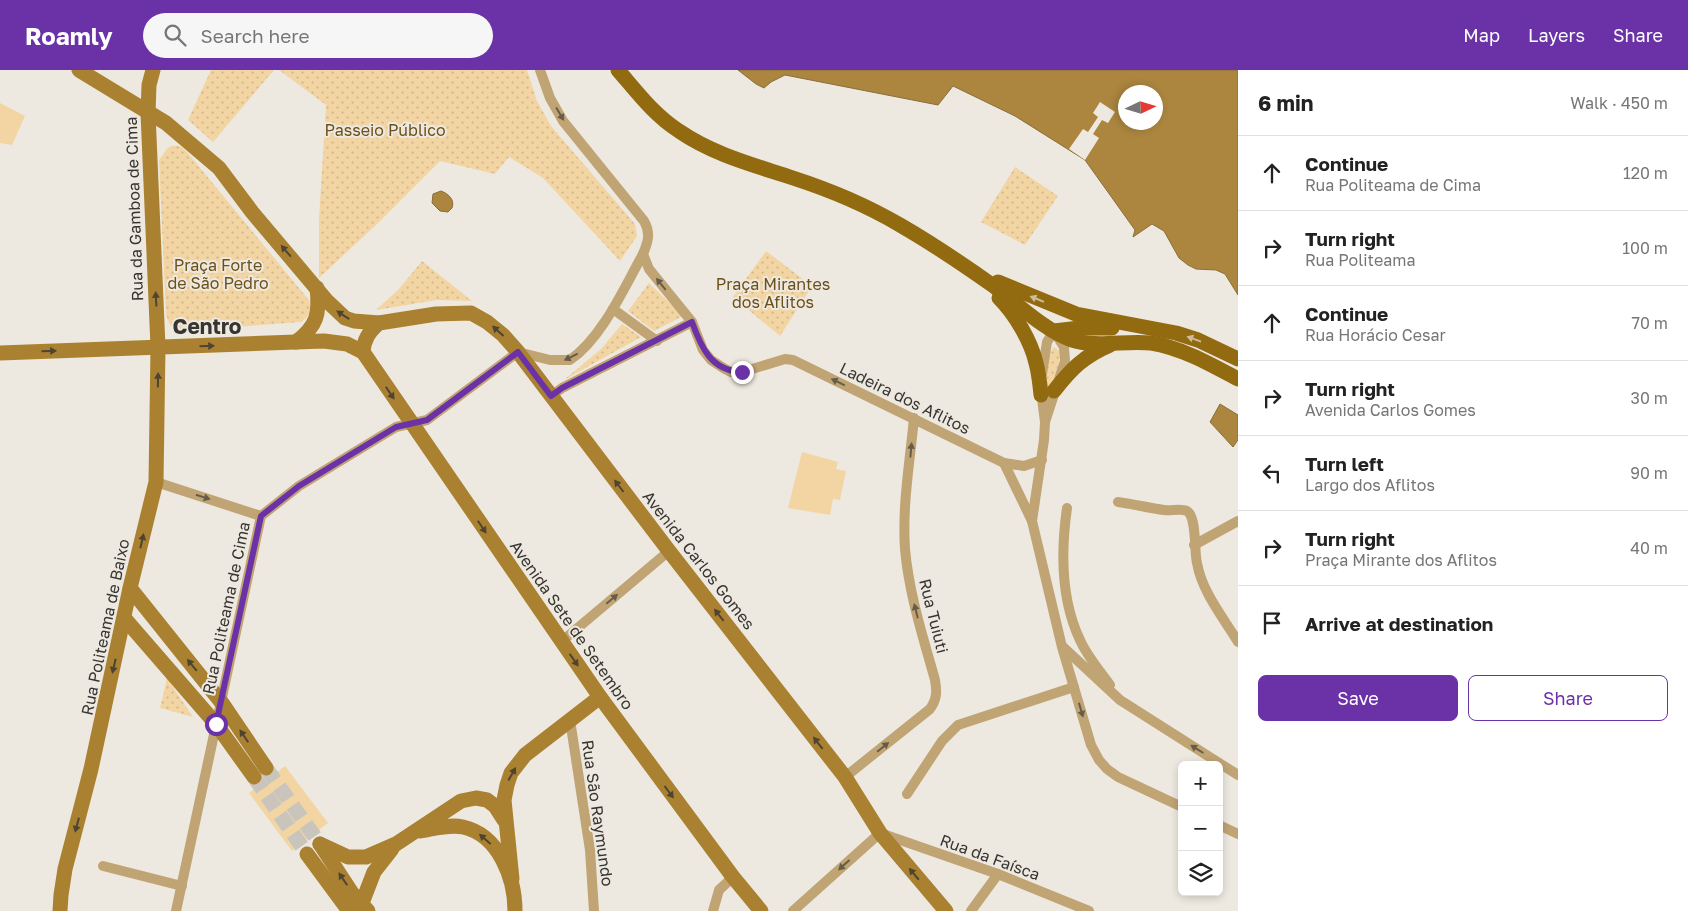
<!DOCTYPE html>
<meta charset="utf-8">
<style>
:root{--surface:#fff;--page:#f6f6f6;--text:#222;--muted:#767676;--line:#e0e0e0;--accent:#6b32a8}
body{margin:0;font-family:"Golos Text",sans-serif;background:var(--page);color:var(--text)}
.controls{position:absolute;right:15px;bottom:15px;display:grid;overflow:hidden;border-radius:8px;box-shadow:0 2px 8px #0003}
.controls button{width:45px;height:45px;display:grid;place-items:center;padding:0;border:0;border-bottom:1px solid var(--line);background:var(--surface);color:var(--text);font:25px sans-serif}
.compass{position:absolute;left:1118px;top:15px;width:45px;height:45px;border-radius:50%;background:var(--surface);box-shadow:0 2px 8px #0003;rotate:86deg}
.stop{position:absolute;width:15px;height:15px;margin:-11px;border:4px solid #6b32a8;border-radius:50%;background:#fff}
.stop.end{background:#6b32a8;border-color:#fff;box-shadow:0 1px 5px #0008}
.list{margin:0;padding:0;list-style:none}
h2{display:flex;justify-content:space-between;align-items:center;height:65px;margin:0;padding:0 20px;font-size:21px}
h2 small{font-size:16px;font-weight:400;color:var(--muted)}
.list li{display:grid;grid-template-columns:32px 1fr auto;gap:15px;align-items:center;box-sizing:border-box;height:75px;padding:0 20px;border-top:1px solid var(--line)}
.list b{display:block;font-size:19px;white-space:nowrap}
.list p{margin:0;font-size:16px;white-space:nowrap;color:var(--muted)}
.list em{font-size:16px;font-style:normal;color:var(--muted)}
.actions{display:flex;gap:10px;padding:15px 20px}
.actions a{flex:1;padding:11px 0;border:1px solid var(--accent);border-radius:8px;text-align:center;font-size:18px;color:var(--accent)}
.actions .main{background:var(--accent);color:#fff}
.icon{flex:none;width:28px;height:28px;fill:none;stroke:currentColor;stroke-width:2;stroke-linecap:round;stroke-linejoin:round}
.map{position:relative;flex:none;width:1238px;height:841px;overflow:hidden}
header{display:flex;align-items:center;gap:30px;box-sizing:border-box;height:70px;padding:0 25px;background:var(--accent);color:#fff}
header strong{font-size:24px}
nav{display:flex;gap:28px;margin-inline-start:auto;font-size:18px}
.search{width:350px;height:45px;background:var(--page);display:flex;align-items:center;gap:12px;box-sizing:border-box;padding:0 18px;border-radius:28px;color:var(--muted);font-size:19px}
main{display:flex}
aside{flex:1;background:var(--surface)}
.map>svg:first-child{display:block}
.grass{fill:#f2d5a3}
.park{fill:url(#park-dots)}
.water{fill:#ac863f;stroke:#896e3b;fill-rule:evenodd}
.pier{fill:#eee9e0}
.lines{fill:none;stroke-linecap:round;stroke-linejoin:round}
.secondary-tunnel{stroke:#c9c5bd;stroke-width:15;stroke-dasharray:15 8;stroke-linecap:butt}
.street{stroke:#c0a474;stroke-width:10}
.secondary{stroke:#aa8130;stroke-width:15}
.primary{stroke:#926a10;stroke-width:15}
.oneway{fill:#675c48}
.oneway2{fill:#4e4431}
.oneway3{fill:#cebd97}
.route{stroke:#6b32a8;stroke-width:6}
.labels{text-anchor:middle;stroke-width:4;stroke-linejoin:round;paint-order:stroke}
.park-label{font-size:16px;fill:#6b501a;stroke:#eee9e0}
.street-label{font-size:16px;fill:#373531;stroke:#eee9e0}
.district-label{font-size:21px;font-weight:bold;fill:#373531;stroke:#eee9e0}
</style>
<header>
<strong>Roamly</strong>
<div class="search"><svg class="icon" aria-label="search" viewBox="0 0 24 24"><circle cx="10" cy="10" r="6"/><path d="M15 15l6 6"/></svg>Search here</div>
<nav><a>Map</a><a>Layers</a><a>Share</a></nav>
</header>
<main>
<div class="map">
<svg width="1238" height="841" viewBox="0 0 1238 841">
<defs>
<pattern id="park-dots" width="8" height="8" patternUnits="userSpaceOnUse" patternTransform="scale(1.25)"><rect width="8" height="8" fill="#f2d5a3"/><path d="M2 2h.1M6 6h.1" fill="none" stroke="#d0b78d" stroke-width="1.8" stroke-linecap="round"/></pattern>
</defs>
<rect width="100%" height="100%" fill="#eee9e0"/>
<g class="grass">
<path d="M0,33L25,46L12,75L0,73Z"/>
<path d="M802,382L838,392L836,399L846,401L840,430L833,429L830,445L788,438Z"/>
<path d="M285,696L328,753L292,781L249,723Z"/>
</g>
<g class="park">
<path d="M211,0H274L213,72L188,50Z"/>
<path d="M279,0H527L537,31L551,56L635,154L637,166L620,191L543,108L509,87L495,104L440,91L377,154L319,208V149L326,35Z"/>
<path d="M171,76H180L187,82L308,229C313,238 309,246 301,252L181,261L171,257L166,245L159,90L166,80Z"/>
<path d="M1015,97L1058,126L1025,175L981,152Z"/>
<path d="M766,181L812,216L780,266L733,227Z"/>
<path d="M422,191L472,231L437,230L376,240L398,220Z"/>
<path d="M649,213L683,246L654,261L628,241Z"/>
<path d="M622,254L641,267L564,310L601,279Z"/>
<path d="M1054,277L1060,281C1060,298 1053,311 1046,326C1047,311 1044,289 1054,277Z"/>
<path d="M167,608L193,647L160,638Z"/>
</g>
<g class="water">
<path d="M738,0H1238V225L1225,204L1216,200L1196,199L1188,195L1179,188L1164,161L1152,154L1133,167L1135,160L1085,90L1015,46L953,16L938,35L785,5L771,12L764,18L756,14ZM1126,22H1156V52H1126Z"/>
<path d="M441,121C449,124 455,130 452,138L448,142L440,141L432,133L433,124Z"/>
<path d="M1220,334L1238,345V370L1233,377L1210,352Z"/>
</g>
<path class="pier" d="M1100,32L1115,42L1108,53L1102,50L1093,64L1099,68L1085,90L1069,79L1083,59L1088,62L1098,47L1093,43Z"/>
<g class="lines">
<g class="secondary-tunnel">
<path d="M266,698L320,774"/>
<path d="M254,707L307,784"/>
</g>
<g class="street">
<path d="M540,0L550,28L563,51L644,151C651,163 648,172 643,184"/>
<path d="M613,239L657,271"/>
<path d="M1042,304L1047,272L1054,261L1064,277L1065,291L1045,352"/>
<path d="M1041,321L1045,352L1044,370L1032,451L1062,577L1091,675L1099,690L1107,699L1118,707L1182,737"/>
<path d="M551,326L562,318L692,252"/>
<path d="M1004,393L1032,451"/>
<path d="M156,412L261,446"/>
<path d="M1118,432C1133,434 1149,438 1164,440C1171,441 1181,438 1187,441C1197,447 1194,482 1197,493C1202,522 1223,547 1238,572"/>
<path d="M1067,438C1061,480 1061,530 1080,570C1087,586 1100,601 1110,615"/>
<path d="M261,446L299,416L396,357L427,350L518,282L550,290H570C602,268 624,218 643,184L649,199L692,252L703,280L711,290L725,299L731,302H742L785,289L793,290L1004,393L1024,396L1042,390"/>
<path d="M1194,475L1238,451"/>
<path d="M561,572L669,481"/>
<path d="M1063,577L1120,630L1238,705"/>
<path d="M570,650L590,780L594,841"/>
<path d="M845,707L930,639C937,629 937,622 935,610C923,567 909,524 905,479C902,436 910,391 914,348"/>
<path d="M907,724L942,671L958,655L1074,617"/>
<path d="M1219,755L1238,764"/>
<path d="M103,796L182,816"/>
<path d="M176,841L261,446"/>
<path d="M713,841L719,820L733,807"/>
<path d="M793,841L880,763L998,804L1089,841"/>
<path d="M971,841L998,804"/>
</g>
<g class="secondary">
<path d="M79,0L166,53L219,98L252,142L327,231L345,248L354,251L379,253L436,244L471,243L487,252L503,265L518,282L669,481L845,707L880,763L946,841"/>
<path d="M296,272C317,256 320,244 317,218"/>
<path d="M363,282C364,269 369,262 379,253"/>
<path d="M0,283L324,271L347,274L363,282L600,627L733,807L761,841"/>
<path d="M130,518L222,633L266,698"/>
<path d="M125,549L216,654L254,707"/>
<path d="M420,761C433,759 449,754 463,757C499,765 515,808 515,841"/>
<path d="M320,774L348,787H366L396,774L461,731L476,728L487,730L495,736L504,750"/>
<path d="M320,774L352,823L368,841"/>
<path d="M307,784L349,841"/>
<path d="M512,809L504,730L507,715L511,703L525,685L600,627"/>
<path d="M358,839L362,833L374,802L392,779"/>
<path d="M60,841L61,825L65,799L91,699L130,518L156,412L158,277L148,43L149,15L153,0"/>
</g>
<g class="primary">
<path d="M618,0C637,22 654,45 679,61C714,85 754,95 793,108C830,120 866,135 900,155C933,174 964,195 995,217C1016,233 1047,262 1072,270C1098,278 1125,270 1151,273C1182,278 1210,294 1238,309"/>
<path d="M998,212L1076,244L1176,263L1198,270L1238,289"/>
<path d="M999,228C1015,244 1031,271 1036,293C1039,304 1040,315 1041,325"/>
<path d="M1054,261L1080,258H1112"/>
<path d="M1054,321C1071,299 1084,286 1110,275"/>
</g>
</g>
<defs><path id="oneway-solid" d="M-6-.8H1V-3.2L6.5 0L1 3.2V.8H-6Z" transform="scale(1.25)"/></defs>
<g class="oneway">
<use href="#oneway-solid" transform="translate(560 44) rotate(59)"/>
<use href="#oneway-solid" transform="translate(661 214) rotate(-129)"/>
<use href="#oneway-solid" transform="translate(571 287) rotate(154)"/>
<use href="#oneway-solid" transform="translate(838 312) rotate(-154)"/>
<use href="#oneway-solid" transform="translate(911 380) rotate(-85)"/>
<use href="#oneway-solid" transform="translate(203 427) rotate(18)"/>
<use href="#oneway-solid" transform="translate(612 529) rotate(-40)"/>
<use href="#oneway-solid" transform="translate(916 541) rotate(-104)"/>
<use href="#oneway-solid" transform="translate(1081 640) rotate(74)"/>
<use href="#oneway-solid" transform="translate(883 677) rotate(-39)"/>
<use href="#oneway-solid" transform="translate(1197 679) rotate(-148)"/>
<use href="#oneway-solid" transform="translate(844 795) rotate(138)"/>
</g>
<g class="oneway2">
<use href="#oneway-solid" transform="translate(286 181) rotate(-131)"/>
<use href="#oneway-solid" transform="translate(156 229) rotate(-93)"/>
<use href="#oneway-solid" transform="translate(343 245) rotate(-147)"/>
<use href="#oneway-solid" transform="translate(498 261) rotate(-138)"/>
<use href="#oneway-solid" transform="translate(207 276) rotate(-2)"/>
<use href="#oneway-solid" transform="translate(49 281) rotate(-2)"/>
<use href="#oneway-solid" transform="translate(158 310) rotate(-89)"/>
<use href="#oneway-solid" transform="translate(390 323) rotate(56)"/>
<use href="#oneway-solid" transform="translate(619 416) rotate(-127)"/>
<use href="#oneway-solid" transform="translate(482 457) rotate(56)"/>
<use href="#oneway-solid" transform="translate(142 471) rotate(-77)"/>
<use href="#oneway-solid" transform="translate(719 545) rotate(-128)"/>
<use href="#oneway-solid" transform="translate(574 590) rotate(55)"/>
<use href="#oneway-solid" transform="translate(192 595) rotate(-129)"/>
<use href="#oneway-solid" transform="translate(114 596) rotate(103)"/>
<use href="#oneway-solid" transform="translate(244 666) rotate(-124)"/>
<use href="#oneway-solid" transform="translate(818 673) rotate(-128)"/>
<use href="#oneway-solid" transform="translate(512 704) rotate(-61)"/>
<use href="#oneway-solid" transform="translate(669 722) rotate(53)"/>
<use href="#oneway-solid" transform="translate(77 755) rotate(105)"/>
<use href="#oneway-solid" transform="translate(485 769) rotate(-139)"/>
<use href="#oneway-solid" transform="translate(914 804) rotate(-130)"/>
<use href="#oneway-solid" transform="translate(343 809) rotate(-124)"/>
</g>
<g class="oneway3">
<use href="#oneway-solid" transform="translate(1037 229) rotate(-158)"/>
<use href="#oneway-solid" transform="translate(1194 269) rotate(-160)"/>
</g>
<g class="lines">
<path class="route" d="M216,654L261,446L299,416L396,357L427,350L518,282L551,326L562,318L692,252C701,277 711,301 742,302"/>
</g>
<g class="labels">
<g class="park-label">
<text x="385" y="66">Passeio Público</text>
<text x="218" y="201">Praça Forte<tspan x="218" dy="18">de São Pedro</tspan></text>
<text x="773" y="220">Praça Mirantes<tspan x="773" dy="18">dos Aflitos</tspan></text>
</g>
<g class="street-label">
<text transform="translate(134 139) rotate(-92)" y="6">Rua da Gamboa de Cima</text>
<text transform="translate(905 328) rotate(26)" y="6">Ladeira dos Aflitos</text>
<text transform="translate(699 490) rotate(52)" y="6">Avenida Carlos Gomes</text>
<text transform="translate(226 538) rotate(-78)" y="6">Rua Politeama de Cima</text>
<text transform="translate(934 546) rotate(76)" y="6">Rua Tuiuti</text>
<text transform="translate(572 555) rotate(55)" y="6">Avenida Sete de Setembro</text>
<text transform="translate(105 557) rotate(-78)" y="6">Rua Politeama de Baixo</text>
<text transform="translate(598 743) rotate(82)" y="6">Rua São Raymundo</text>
<text transform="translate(990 787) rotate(20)" y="6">Rua da Faísca</text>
</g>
<g class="district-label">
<text x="207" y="264">Centro</text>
</g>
</g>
</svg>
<div class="controls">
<button>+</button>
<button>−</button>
<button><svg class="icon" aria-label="layers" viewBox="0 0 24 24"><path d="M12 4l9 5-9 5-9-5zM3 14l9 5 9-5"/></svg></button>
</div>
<svg class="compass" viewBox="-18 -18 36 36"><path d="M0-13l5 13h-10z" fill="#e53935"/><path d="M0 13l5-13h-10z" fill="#767676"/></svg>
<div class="stop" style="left:216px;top:654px"></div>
<div class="stop end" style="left:742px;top:302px"></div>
</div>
<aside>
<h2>6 min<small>Walk · 450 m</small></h2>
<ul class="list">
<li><svg class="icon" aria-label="ahead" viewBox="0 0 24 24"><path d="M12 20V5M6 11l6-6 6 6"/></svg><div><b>Continue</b><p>Rua Politeama de Cima</p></div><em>120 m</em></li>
<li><svg class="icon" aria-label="right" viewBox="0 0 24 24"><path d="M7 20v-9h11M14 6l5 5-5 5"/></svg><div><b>Turn right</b><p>Rua Politeama</p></div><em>100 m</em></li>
<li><svg class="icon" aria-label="ahead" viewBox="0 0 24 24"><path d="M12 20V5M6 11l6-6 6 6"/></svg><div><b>Continue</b><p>Rua Horácio Cesar</p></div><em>70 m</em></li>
<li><svg class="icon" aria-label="right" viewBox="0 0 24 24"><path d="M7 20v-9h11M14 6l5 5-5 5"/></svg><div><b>Turn right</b><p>Avenida Carlos Gomes</p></div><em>30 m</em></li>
<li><svg class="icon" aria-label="left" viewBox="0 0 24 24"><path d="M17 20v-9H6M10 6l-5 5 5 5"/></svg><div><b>Turn left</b><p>Largo dos Aflitos</p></div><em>90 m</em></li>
<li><svg class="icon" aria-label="right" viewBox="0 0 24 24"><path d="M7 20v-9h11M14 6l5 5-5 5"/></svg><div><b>Turn right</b><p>Praça Mirante dos Aflitos</p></div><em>40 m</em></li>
<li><svg class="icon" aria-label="arrive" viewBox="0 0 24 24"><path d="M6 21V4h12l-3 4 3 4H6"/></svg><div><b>Arrive at destination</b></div></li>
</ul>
<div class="actions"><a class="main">Save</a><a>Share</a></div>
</aside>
</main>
